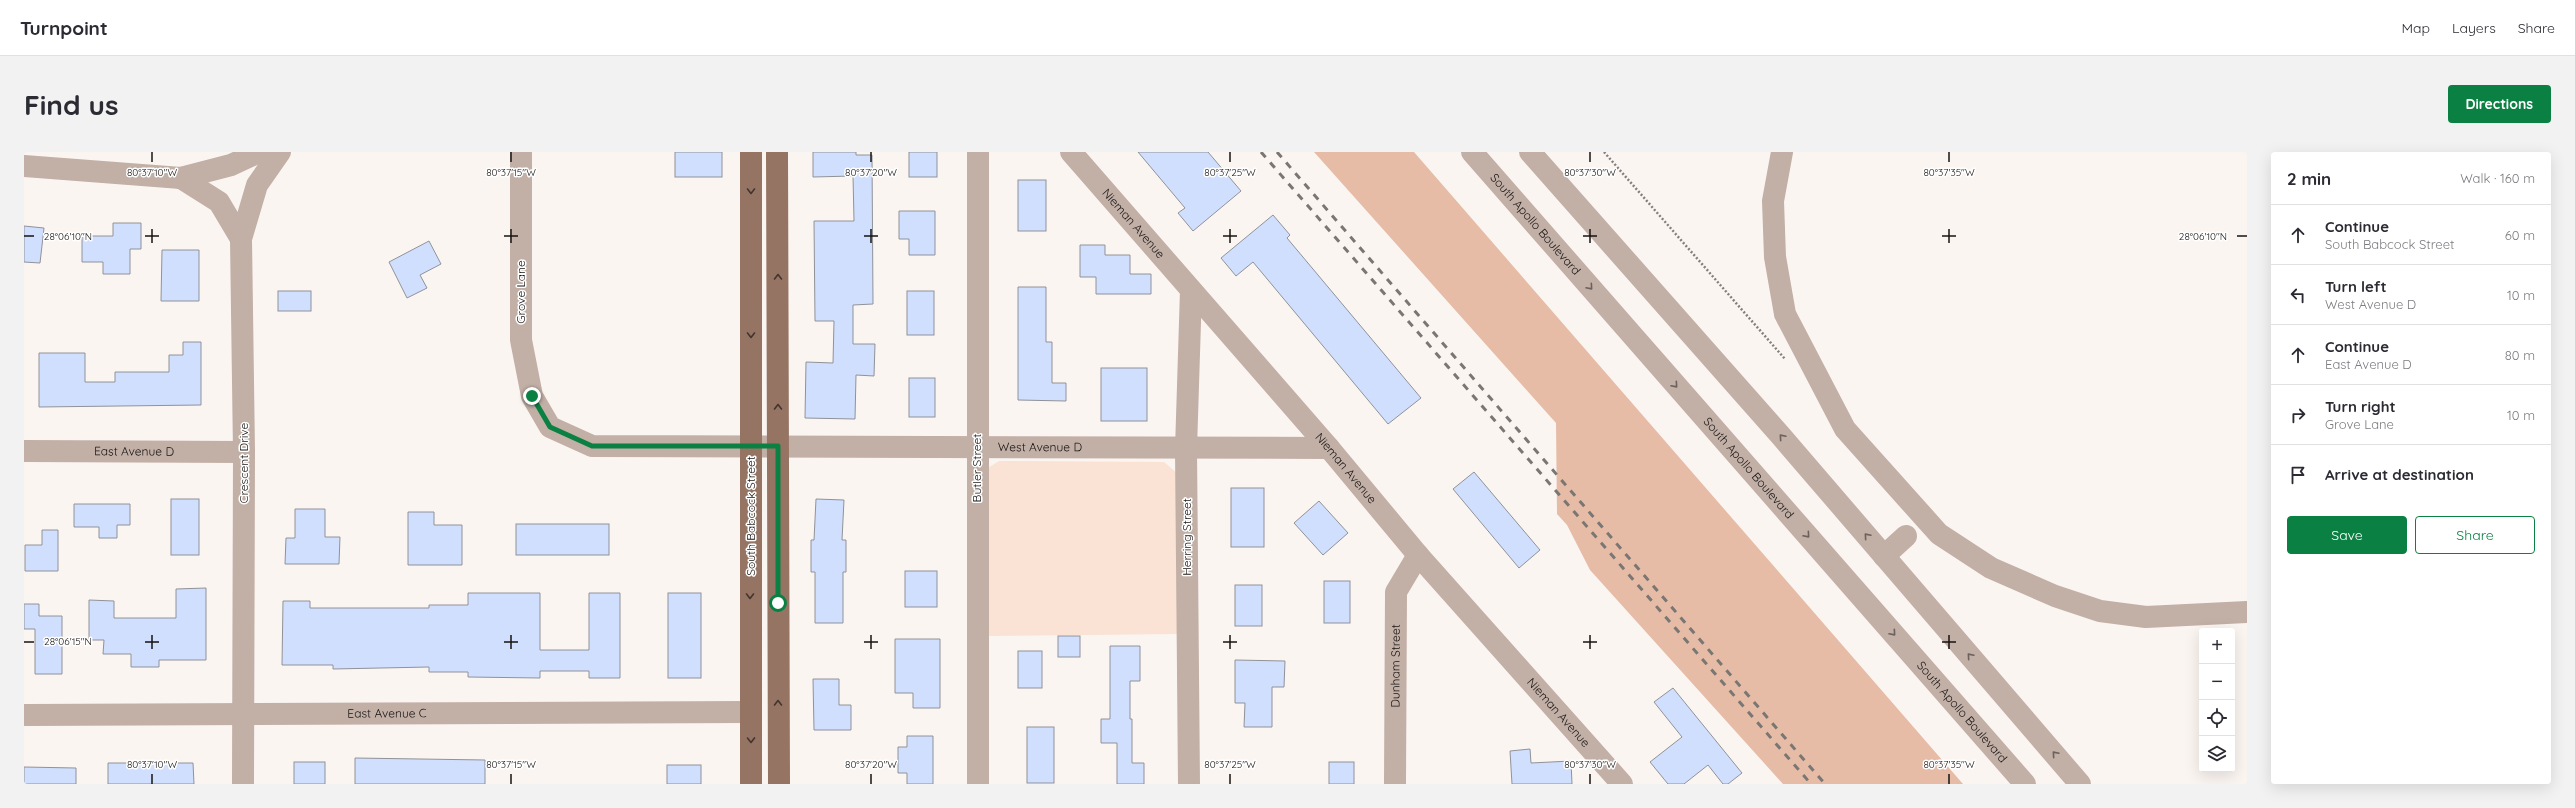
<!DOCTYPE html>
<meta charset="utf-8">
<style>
:root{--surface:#fff;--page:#f2f2f3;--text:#2b2b33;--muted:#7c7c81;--line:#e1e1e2;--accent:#0b8043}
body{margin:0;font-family:Quicksand,sans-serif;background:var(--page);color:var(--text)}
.controls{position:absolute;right:12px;bottom:12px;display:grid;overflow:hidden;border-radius:4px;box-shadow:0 4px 16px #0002}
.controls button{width:36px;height:36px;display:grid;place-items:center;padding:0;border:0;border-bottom:1px solid var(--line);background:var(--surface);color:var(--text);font:20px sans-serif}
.stop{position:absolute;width:12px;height:12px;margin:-9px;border:3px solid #0b8043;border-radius:50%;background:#fff}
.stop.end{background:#0b8043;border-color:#fff;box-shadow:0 1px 4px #0008}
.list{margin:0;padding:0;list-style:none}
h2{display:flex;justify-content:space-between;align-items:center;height:52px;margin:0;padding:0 16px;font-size:17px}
h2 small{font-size:13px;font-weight:400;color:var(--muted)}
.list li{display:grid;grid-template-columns:26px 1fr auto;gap:12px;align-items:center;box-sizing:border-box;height:60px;padding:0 16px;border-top:1px solid var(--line)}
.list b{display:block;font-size:15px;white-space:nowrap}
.list p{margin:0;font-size:13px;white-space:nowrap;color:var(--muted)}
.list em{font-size:13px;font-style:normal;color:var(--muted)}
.actions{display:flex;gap:8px;padding:12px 16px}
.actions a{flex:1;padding:9px 0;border:1px solid var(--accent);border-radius:4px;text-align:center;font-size:14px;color:var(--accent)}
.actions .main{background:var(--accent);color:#fff}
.icon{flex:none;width:22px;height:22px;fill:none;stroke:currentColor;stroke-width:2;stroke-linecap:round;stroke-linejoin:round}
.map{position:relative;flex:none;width:2223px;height:632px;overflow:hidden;border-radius:4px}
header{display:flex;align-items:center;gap:24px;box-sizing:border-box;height:56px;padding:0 20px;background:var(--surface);border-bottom:1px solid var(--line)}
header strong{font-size:19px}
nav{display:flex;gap:22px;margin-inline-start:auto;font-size:14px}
.intro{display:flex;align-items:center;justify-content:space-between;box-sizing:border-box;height:96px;padding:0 24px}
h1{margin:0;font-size:28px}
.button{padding:10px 18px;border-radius:4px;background:var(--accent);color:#fff;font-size:14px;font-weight:700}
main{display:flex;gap:24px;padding:0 24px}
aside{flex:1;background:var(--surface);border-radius:4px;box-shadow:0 4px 16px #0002}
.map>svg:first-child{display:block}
.green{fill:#fae2d5}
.forest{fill:#e6bca6}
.building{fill:#d0dffe;stroke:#909298}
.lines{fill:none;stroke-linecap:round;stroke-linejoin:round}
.path{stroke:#837f7d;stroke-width:2.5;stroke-dasharray:2 2;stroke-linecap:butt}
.minor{stroke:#c2afa6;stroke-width:22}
.major{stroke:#957463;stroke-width:22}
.rail{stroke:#7a7674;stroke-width:3;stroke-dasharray:7 7;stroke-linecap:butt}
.oneway{stroke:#42352e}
.oneway2{stroke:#6c615c}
.route{stroke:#0b8043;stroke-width:5}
.ticks{fill:none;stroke:#161312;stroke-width:1.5}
.labels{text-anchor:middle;stroke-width:3;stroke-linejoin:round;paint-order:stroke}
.street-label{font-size:12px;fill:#161312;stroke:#fff}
.ticks-label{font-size:10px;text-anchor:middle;fill:#161312;stroke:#fff;stroke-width:3;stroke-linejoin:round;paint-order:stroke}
</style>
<header>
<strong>Turnpoint</strong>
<nav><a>Map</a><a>Layers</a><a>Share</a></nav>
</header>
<div class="intro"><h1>Find us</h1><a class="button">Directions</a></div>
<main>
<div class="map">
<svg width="2223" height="632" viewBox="0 0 2223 632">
<rect width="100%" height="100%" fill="#fbf5f2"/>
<path class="green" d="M975,309L1140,310L1153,321V482L963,484L962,317Z"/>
<path class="forest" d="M1290,0H1390L1939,632H1759L1566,418L1543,373L1533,362L1532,271Z"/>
<g class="building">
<rect x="651" y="0" width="47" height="25"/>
<path d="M789,0H832V3H848L849,152L829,153V192H851L850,224L832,223L831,267L781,266L782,210L809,211L810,169H791L790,69H830L829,24L789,25Z"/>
<rect x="885" y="0" width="28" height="25"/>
<path d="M1114,0H1184L1217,39L1169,79L1154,61L1161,56Z"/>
<rect x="994" y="28" width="28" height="51"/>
<path d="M875,59H911V103H885V87H875Z"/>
<path d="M1249,63L1266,83L1263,86L1397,246L1364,272L1229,110L1212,124L1197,106Z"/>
<path d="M89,71H117V97H106V122H79V110H58V84H89Z"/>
<path d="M0,74L20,76L16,111L0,110Z"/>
<path d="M405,89L417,112L396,123L403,136L383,146L365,110Z"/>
<path d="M1056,93H1081V103H1106V122H1127V142H1072V125H1056Z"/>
<path d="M138,98H175V149H137Z"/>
<path d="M994,135H1022V190H1028V231H1042V249L994,248Z"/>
<rect x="254" y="139" width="33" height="20"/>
<rect x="883" y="139" width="27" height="44"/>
<path d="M159,190H177V253L15,255V201H61V230H91V220H145V203H159Z"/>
<rect x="1077" y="216" width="46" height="53"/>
<rect x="885" y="226" width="26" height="39"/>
<path d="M1450,320L1516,398L1495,416L1429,337Z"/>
<rect x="1207" y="336" width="33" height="59"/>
<rect x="147" y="347" width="28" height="56"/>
<path d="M792,347L820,348L818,388H822V420H819V471H791V420H787V388H790Z"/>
<path d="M1295,349L1324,381L1299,403L1270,371Z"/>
<path d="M50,352H106V373H93V386H75V375H50Z"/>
<path d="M271,357H301V385H316L315,412H261L262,386H271Z"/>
<path d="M384,360H410V373H438V413H384Z"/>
<rect x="492" y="372" width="93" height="31"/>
<path d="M18,378H34V419H1V393H18Z"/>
<rect x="881" y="419" width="32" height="36"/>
<rect x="1300" y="429" width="26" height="42"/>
<rect x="1211" y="433" width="27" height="41"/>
<path d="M182,436V508H135V515H107V502H79L80,488H65V448L90,449V466H152V437Z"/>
<path d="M444,441H516V498H565V441H596V526H565V519H516V526L444,525V520H405V515L309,517V513H258L259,449H286V456H405V453H444Z"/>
<rect x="644" y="441" width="33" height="85"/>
<path d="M0,452H15V464H38V522H11V477H0Z"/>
<rect x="1034" y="484" width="22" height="21"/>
<path d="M871,487H916V556H889V541H871Z"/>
<path d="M1086,494H1116V529H1106V567H1108V611H1120V632H1093V591H1077V567H1086Z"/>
<rect x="994" y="499" width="24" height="37"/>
<path d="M1211,508L1261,509L1260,535H1248V575H1220L1221,551H1211Z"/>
<path d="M789,527H815V553H827V578H790Z"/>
<path d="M1649,536L1718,621L1704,632H1699L1684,613L1660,632H1644L1626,610L1658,585L1630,550Z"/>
<rect x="1003" y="575" width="27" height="56"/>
<path d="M883,584H909V632H883V621H874V595H883Z"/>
<path d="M1506,597L1507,611L1547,609L1548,632H1488L1486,599Z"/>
<path d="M331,606L461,608V632H331Z"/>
<rect x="270" y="610" width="31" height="22"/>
<rect x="1305" y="610" width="25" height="22"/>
<path d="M84,611H169L170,632H84Z"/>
<rect x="643" y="613" width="34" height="19"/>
<path d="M0,615L52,616V632H0Z"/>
</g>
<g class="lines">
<path class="path" d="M1580,0L1761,207"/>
<g class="minor">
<path id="s1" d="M497,0V188L508,244L526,275L568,294L1305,296"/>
<path d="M954,0V632"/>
<path id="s2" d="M1047,0L1305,296L1394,403L1598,632"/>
<path id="s3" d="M1448,0L2001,632"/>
<path d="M1506,0L1757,284L2056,632"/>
<path d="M1758,0L1749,49L1751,105L1761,162L1821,277L1915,382L1967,416L2031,444L2076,459L2122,465L2223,460"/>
<path d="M0,14L157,26L207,13L235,0"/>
<path d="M157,26L195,50L217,87"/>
<path id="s4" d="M0,299L220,300"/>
<path d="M1860,404L1882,384"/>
<path id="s5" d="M0,563L726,560"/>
<path d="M219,632L220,300L217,87L233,33L256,0"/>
<path d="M1165,632L1162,297L1167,138"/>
<path id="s6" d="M1371,632L1372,440L1394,403"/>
</g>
<g class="major">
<path d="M753,0L755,632"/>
<path d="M727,632V0"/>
</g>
<g class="rail">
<path d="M1237,0L1787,632"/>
<path d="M1253,0L1801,632"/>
</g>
</g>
<defs><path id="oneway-chevron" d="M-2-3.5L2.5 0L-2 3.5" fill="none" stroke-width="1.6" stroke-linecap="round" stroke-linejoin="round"/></defs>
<g class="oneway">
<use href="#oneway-chevron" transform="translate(727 39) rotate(90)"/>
<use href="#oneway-chevron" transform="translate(754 125) rotate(-90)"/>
<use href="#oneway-chevron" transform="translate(727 183) rotate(90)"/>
<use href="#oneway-chevron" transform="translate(754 255) rotate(-90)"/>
<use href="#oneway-chevron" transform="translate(726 444) rotate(90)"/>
<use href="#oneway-chevron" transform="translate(754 551) rotate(-90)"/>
<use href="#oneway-chevron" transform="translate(727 588) rotate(89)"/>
</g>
<g class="oneway2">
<use href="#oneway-chevron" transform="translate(1566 135) rotate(49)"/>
<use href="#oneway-chevron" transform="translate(1651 233) rotate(49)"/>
<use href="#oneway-chevron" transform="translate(1758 285) rotate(-131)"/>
<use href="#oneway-chevron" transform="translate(1783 383) rotate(49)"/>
<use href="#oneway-chevron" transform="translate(1843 384) rotate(-131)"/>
<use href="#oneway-chevron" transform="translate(1869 481) rotate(49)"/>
<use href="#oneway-chevron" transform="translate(1946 504) rotate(-131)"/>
<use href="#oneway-chevron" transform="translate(2031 602) rotate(-131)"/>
</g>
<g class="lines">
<path class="route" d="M508,244L526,275L568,294H754V451"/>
</g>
<path class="ticks" d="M128,0V10M487,0V10M847,0V10M1206,0V10M1566,0V10M1925,0V10M128,77V91M487,77V91M847,77V91M1206,77V91M1566,77V91M1925,77V91M0,84H10M121,84H135M480,84H494M840,84H854M1199,84H1213M1559,84H1573M1918,84H1932M2213,84H2223M128,483V497M487,483V497M847,483V497M1206,483V497M1566,483V497M1925,483V497M0,490H10M121,490H135M480,490H494M840,490H854M1199,490H1213M1559,490H1573M1918,490H1932M128,622V632M487,622V632M847,622V632M1206,622V632M1566,622V632M1925,622V632"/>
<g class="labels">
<g class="street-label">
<text dy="4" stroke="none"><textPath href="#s2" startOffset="95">Nieman Avenue</textPath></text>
<text dy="4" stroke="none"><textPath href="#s3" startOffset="96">South Apollo Boulevard</textPath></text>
<text transform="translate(497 140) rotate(-90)" y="4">Grove Lane</text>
<text dy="4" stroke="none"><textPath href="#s1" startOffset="775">West Avenue D</textPath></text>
<text dy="4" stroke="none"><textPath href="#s4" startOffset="110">East Avenue D</textPath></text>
<text transform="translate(220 311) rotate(-90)" y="4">Crescent Drive</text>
<text transform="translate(953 316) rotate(-90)" y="4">Butler Street</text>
<text dy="4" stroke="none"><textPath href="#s3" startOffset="420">South Apollo Boulevard</textPath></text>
<text dy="4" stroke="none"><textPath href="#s2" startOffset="419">Nieman Avenue</textPath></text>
<text transform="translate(727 364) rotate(-90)" y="4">South Babcock Street</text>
<text transform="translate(1163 385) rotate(-90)" y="4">Herring Street</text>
<text dy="4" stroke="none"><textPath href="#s6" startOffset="118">Dunham Street</textPath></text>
<text dy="4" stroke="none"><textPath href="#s2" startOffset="743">Nieman Avenue</textPath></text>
<text dy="4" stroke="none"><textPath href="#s3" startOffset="744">South Apollo Boulevard</textPath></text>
<text dy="4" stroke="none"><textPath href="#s5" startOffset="363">East Avenue C</textPath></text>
</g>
</g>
<g class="ticks-label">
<text x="128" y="24">80°37'10"W</text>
<text x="487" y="24">80°37'15"W</text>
<text x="847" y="24">80°37'20"W</text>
<text x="1206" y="24">80°37'25"W</text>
<text x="1566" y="24">80°37'30"W</text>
<text x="1925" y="24">80°37'35"W</text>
<text x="2179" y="88">28°06'10"N</text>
<text x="44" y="88">28°06'10"N</text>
<text x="44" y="493">28°06'15"N</text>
<text x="128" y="616">80°37'10"W</text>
<text x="487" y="616">80°37'15"W</text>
<text x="847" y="616">80°37'20"W</text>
<text x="1206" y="616">80°37'25"W</text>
<text x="1566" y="616">80°37'30"W</text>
<text x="1925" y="616">80°37'35"W</text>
</g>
</svg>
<div class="controls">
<button>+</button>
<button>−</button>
<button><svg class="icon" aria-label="locate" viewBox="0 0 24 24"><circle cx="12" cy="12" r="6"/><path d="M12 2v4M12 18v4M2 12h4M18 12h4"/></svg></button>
<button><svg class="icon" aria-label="layers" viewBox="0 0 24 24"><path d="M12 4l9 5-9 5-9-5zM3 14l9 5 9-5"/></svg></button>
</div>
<div class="stop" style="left:754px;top:451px"></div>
<div class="stop end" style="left:508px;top:244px"></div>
</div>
<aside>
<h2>2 min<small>Walk · 160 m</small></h2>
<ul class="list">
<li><svg class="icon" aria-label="ahead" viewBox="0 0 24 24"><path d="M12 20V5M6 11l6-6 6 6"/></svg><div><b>Continue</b><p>South Babcock Street</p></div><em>60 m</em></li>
<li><svg class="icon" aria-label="left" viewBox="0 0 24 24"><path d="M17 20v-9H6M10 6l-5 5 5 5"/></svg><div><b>Turn left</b><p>West Avenue D</p></div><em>10 m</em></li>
<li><svg class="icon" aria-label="ahead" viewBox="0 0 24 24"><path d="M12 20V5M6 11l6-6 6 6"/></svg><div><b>Continue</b><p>East Avenue D</p></div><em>80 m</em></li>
<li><svg class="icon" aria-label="right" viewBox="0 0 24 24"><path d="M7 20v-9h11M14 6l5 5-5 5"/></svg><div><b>Turn right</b><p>Grove Lane</p></div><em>10 m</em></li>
<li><svg class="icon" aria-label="arrive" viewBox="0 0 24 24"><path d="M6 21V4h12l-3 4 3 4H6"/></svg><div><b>Arrive at destination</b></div></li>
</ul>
<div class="actions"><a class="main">Save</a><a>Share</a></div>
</aside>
</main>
